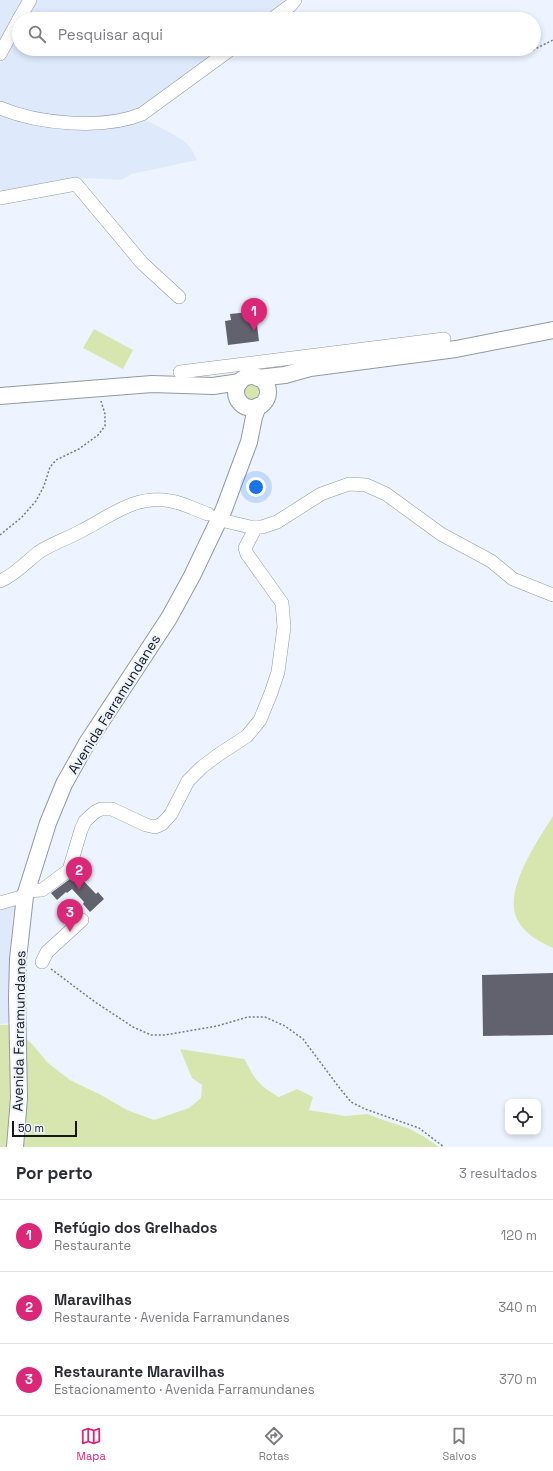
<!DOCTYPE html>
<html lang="pt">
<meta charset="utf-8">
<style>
:root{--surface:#fff;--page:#f2f2f3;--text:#2b2b33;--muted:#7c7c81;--line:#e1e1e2;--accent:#db2777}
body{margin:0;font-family:"Space Grotesk",sans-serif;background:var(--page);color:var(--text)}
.controls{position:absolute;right:12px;bottom:12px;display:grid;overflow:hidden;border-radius:8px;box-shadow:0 2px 6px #0003}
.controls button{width:36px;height:36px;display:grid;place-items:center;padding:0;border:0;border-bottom:1px solid var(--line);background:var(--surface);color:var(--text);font:20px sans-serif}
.scale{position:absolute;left:12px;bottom:10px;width:65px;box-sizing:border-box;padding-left:4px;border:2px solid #14171a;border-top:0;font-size:11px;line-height:14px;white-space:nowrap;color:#14171a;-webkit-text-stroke:3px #edf4ff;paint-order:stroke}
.you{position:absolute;left:256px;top:487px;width:14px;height:14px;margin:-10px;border:3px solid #fff;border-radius:50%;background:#1a73e8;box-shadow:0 0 0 6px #1a73e833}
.badge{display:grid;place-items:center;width:26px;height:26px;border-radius:50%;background:var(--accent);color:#fff;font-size:13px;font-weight:700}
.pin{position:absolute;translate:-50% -33px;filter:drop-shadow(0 1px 2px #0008)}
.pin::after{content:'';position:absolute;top:21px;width:14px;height:12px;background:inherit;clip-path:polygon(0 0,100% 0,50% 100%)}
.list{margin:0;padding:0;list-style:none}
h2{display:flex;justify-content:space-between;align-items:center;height:52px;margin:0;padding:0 16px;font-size:17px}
h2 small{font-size:13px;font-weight:400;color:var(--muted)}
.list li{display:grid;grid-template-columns:26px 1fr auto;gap:12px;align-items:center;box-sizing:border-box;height:72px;padding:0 16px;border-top:1px solid var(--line)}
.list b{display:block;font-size:15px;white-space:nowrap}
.list p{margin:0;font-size:13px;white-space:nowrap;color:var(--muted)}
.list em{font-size:13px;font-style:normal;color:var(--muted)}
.icon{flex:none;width:22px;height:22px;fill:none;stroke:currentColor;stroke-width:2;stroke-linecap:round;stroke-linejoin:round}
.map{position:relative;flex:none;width:553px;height:1147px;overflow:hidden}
.search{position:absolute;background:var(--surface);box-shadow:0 2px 6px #0003;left:12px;right:12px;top:12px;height:44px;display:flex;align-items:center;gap:10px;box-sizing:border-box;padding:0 14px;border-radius:22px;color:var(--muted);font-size:15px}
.sheet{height:268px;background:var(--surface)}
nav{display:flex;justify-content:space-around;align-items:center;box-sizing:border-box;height:56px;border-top:1px solid var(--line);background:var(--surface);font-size:11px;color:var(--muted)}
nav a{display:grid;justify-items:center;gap:2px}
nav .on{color:var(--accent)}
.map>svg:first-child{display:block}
.built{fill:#deeafb}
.green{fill:#d7e6af}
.building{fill:#61626d}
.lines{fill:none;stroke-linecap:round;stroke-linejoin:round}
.minor-casing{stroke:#9298a2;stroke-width:14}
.major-casing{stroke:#9298a2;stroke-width:18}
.path{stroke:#767b82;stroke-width:1.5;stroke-dasharray:2 2;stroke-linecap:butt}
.minor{stroke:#fff;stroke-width:13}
.major{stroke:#fff;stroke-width:16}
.labels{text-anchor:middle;stroke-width:4;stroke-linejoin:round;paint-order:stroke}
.street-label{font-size:14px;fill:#14171a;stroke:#edf4ff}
</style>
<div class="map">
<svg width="553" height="1147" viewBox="0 0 553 1147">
<rect width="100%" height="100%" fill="#edf4ff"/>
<g class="built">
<path d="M0,0H295L272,19H19V49H231L140,118L160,127L183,140L191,148L197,160L132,174L121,180L82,178L73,184L0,199Z"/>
<path d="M21,897L12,918L11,1023L0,1024V904Z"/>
</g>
<g class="green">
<path d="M94,329L133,350L123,369L83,348Z"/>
<circle cx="251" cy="392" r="8"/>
<path d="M553,816V948C539,942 520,931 515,914C507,885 538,840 553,816Z"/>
<path d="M0,1025H11L32,1044L48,1063L70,1080L101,1095L127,1110L154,1120L189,1108L201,1098L202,1085L192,1078L180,1049L244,1059C247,1063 249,1068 252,1073C258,1084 268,1091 279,1097L297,1089L313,1097L309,1110L345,1116L368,1114L383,1120L408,1128L423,1136L439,1147H0Z"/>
</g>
<g class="building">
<path d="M249,312V318L256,317L259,341L228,345L225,321L231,320L230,314Z"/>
<path d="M76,873L96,894L98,892L104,899L90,912L83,904L84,902L72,889L67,893L66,892L57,900L51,893L74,876Z"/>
<path d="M553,973V1035L483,1036L482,975Z"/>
</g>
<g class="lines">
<defs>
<g id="minor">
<path d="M19,19L30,0"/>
<path d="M272,19L291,5L295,0"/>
<path d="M0,54L19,19"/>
<path d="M0,108C38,124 103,130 142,114L231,49"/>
<path d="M0,198L76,184L142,263L179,297"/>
<path d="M180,372L444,339"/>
<path d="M225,521L250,527H262L277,522L321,494L349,484L366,485L386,494L441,534L491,561L513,579L553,595"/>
<path d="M0,581C15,575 26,562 39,552C53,543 69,538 83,530C112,515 136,494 171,501C183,503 196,510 208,514"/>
<path d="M27,891L42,890L69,870L81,830L85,821L95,812L101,809H112L146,825L155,827L162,824L171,814L188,781L202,767L218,755L247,736L260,720L271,693L278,672L284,627L282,603L247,554L245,548L256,527"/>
<path d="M0,903L21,897L25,896"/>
<path d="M42,962L47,952L82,920"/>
</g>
<g id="major">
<circle cx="252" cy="392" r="16"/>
<path d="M258,378L285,375L310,368L456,349L553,330"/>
<path d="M0,396L152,384L213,386L240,382"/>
<path d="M15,1147L19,1098L17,998L18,959L25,896L48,823L64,784L87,743L169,618L192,576L224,509L249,442L254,417L258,406"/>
</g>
</defs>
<use href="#minor" class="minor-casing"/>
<use href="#major" class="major-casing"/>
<g class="path">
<path d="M533,50L553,40"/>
<path d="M0,535L22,517L36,501L44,486L50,467L56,460L79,449L98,435L105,426V414L101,401"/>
<path d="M51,969L95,1002L133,1027L151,1035H165L217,1026L248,1017H265L285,1026L303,1039L338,1086L351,1102L365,1109L419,1128L444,1147"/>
</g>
<use href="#minor" class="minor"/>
<use href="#major" class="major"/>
</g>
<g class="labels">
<g class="street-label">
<text transform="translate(114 704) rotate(-58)" y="5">Avenida Farramundanes</text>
<text transform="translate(19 1031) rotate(-89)" y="5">Avenida Farramundanes</text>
</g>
</g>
</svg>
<div class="controls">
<button><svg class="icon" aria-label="locate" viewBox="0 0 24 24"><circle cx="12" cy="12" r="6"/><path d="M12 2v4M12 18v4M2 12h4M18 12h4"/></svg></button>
</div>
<div class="scale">50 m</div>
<div class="you"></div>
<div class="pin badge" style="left:254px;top:331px">1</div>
<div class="pin badge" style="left:79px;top:890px">2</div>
<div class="pin badge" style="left:70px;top:932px">3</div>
<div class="search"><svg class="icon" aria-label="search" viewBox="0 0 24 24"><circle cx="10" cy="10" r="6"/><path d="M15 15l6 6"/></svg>Pesquisar aqui</div>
</div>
<section class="sheet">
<h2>Por perto<small>3 resultados</small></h2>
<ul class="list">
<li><span class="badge">1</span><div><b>Refúgio dos Grelhados</b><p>Restaurante</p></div><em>120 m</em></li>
<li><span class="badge">2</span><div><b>Maravilhas</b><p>Restaurante · Avenida Farramundanes</p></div><em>340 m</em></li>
<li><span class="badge">3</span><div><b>Restaurante Maravilhas</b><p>Estacionamento · Avenida Farramundanes</p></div><em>370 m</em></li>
</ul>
</section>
<nav>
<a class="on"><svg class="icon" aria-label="map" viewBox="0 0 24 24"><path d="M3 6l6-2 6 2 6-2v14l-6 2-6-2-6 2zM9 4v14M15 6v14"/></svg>Mapa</a>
<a><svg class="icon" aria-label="directions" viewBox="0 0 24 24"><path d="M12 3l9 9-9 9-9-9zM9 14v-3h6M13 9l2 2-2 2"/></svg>Rotas</a>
<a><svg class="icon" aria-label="saved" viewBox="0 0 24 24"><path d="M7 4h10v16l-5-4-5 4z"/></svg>Salvos</a>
</nav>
